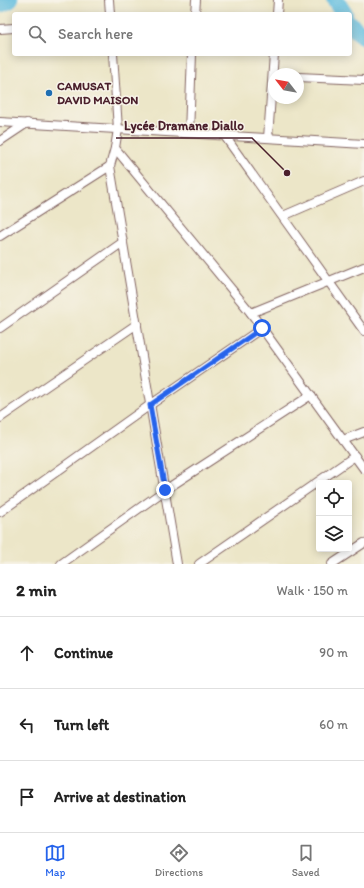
<!DOCTYPE html>
<meta charset="utf-8">
<style>
:root{--surface:#fff;--page:#f6f6f6;--text:#222;--muted:#767676;--line:#e0e0e0;--accent:#2563eb}
body{margin:0;font-family:Itim,sans-serif;background:var(--page);color:var(--text)}
.controls{position:absolute;right:12px;bottom:12px;display:grid;overflow:hidden;border-radius:4px;box-shadow:0 2px 10px #0003}
.controls button{width:36px;height:36px;display:grid;place-items:center;padding:0;border:0;border-bottom:1px solid var(--line);background:var(--surface);color:var(--text);font:20px sans-serif}
.compass{position:absolute;left:268px;top:68px;width:36px;height:36px;border-radius:50%;background:var(--surface);box-shadow:0 2px 10px #0003;rotate:301deg}
.stop{position:absolute;width:12px;height:12px;margin:-9px;border:3px solid #2563eb;border-radius:50%;background:#fff}
.stop.end{background:#2563eb;border-color:#fff;box-shadow:0 1px 4px #0008}
.list{margin:0;padding:0;list-style:none}
h2{display:flex;justify-content:space-between;align-items:center;height:52px;margin:0;padding:0 16px;font-size:17px}
h2 small{font-size:13px;font-weight:400;color:var(--muted)}
.list li{display:grid;grid-template-columns:26px 1fr auto;gap:12px;align-items:center;box-sizing:border-box;height:72px;padding:0 16px;border-top:1px solid var(--line)}
.list b{display:block;font-size:15px;white-space:nowrap}
.list em{font-size:13px;font-style:normal;color:var(--muted)}
.icon{flex:none;width:22px;height:22px;fill:none;stroke:currentColor;stroke-width:2;stroke-linecap:round;stroke-linejoin:round}
.map{position:relative;flex:none;width:364px;height:564px;overflow:hidden}
.search{position:absolute;background:var(--surface);box-shadow:0 2px 10px #0003;left:12px;right:12px;top:12px;height:44px;display:flex;align-items:center;gap:10px;box-sizing:border-box;padding:0 14px;border-radius:4px;color:var(--muted);font-size:15px}
.sheet{height:268px;background:var(--surface)}
nav{display:flex;justify-content:space-around;align-items:center;box-sizing:border-box;height:56px;border-top:1px solid var(--line);background:var(--surface);font-size:11px;color:var(--muted)}
nav a{display:grid;justify-items:center;gap:2px}
nav .on{color:var(--accent)}
.map>svg:first-child{display:block}
.lines{fill:none;stroke-linecap:round;stroke-linejoin:round}
.river{stroke:#61bddf;stroke-width:18}
.street-casing{stroke:#836562;stroke-width:10}
.street{stroke:#fff;stroke-width:8}
.route{stroke:#2563eb;stroke-width:5}
.poi-dot{fill:#1f6fb2;stroke:#f7f3e8;stroke-width:1.5}
.labels{text-anchor:middle;stroke-width:3;stroke-linejoin:round;paint-order:stroke}
.poi-label{font-size:12px;font-weight:bold;fill:#4a1f2b;stroke:#f7f3e8;text-anchor:start}
.leader{fill:none;stroke:#4a1f2b;stroke-width:1.5}
.callout-dot{fill:#4a1f2b;stroke:#f7f3e8;stroke-width:1.5}
.callout-label{font-size:13px;text-anchor:middle;font-weight:bold;fill:#4a1f2b;stroke:#f7f3e8;stroke-width:3;stroke-linejoin:round;paint-order:stroke}
</style>
<div class="map">
<svg width="364" height="564" viewBox="0 0 364 564">
<rect width="100%" height="100%" fill="#f7f3e8"/>
<filter id="ink" filterUnits="userSpaceOnUse"><feTurbulence type="fractalNoise" baseFrequency=".025" numOctaves="2"/><feDisplacementMap in="SourceGraphic" scale="8" xChannelSelector="R" yChannelSelector="G"/><feConvolveMatrix kernelMatrix="1 2 1 2 8 2 1 2 1" color-interpolation-filters="sRGB"/></filter>
<filter id="wash" filterUnits="userSpaceOnUse"><feTurbulence type="fractalNoise" baseFrequency=".012" numOctaves="4" result="noise"/><feDisplacementMap in="SourceGraphic" scale="16" xChannelSelector="R" yChannelSelector="G"/><feGaussianBlur stdDeviation="0.9" result="paint"/><feColorMatrix in="noise" values="0 0 0 0 0 0 0 0 0 0 0 0 0 0 0 0 0 1.4 0 .05"/><feComposite in="paint" operator="in"/></filter>
<g filter="url(#wash)">
<rect width="100%" height="100%" fill="#ece6c8"/>
<g class="lines">
<g class="river">
<path d="M335,0L344,14"/>
<path d="M0,4L9,0"/>
<path d="M350,24L364,37"/>
</g>
</g>
</g>
<g filter="url(#ink)">
<g class="lines">
<defs>
<g id="street">
<path d="M109,0L110,14"/>
<path d="M195,14L196,0"/>
<path d="M277,14L278,0"/>
<path d="M0,29L14,28"/>
<path d="M113,54L118,129L115,148L251,313L364,469"/>
<path d="M298,77L364,80"/>
<path d="M0,122L364,144"/>
<path d="M189,133L192,54"/>
<path d="M224,135L364,331"/>
<path d="M268,138L274,54"/>
<path d="M0,141L27,123"/>
<path d="M110,166L177,564"/>
<path d="M283,216L364,181"/>
<path d="M0,236L110,166L115,148"/>
<path d="M251,313L364,267"/>
<path d="M0,328L123,242"/>
<path d="M0,418L137,324"/>
<path d="M343,440L364,432"/>
<path d="M0,512L150,405L262,328"/>
<path d="M61,564L165,490L311,395"/>
<path d="M199,564L355,456"/>
<path d="M332,564L364,543"/>
</g>
</defs>
<use href="#street" class="street-casing"/>
<use href="#street" class="street"/>
</g>
</g>
<g class="lines" filter="url(#ink)">
<path class="route" d="M165,490L150,405L262,328"/>
</g>
<circle class="poi-dot" cx="49" cy="93" r="4"/>
<g class="labels">
<g class="poi-label">
<text x="57" y="90">CAMUSAT<tspan x="57" dy="14">DAVID MAISON</tspan></text>
</g>
</g>
<path class="leader" d="M287 173L252 138H116"/>
<circle class="callout-dot" cx="287" cy="173" r="4"/>
<g class="callout-label">
<text x="184" y="130">Lycée Dramane Diallo</text>
</g>
</svg>
<div class="controls">
<button><svg class="icon" aria-label="locate" viewBox="0 0 24 24"><circle cx="12" cy="12" r="6"/><path d="M12 2v4M12 18v4M2 12h4M18 12h4"/></svg></button>
<button><svg class="icon" aria-label="layers" viewBox="0 0 24 24"><path d="M12 4l9 5-9 5-9-5zM3 14l9 5 9-5"/></svg></button>
</div>
<svg class="compass" viewBox="-18 -18 36 36"><path d="M0-13l5 13h-10z" fill="#e53935"/><path d="M0 13l5-13h-10z" fill="#767676"/></svg>
<div class="stop" style="left:262px;top:328px"></div>
<div class="stop end" style="left:165px;top:490px"></div>
<div class="search"><svg class="icon" aria-label="search" viewBox="0 0 24 24"><circle cx="10" cy="10" r="6"/><path d="M15 15l6 6"/></svg>Search here</div>
</div>
<section class="sheet">
<h2>2 min<small>Walk · 150 m</small></h2>
<ul class="list">
<li><svg class="icon" aria-label="ahead" viewBox="0 0 24 24"><path d="M12 20V5M6 11l6-6 6 6"/></svg><div><b>Continue</b></div><em>90 m</em></li>
<li><svg class="icon" aria-label="left" viewBox="0 0 24 24"><path d="M17 20v-9H6M10 6l-5 5 5 5"/></svg><div><b>Turn left</b></div><em>60 m</em></li>
<li><svg class="icon" aria-label="arrive" viewBox="0 0 24 24"><path d="M6 21V4h12l-3 4 3 4H6"/></svg><div><b>Arrive at destination</b></div></li>
</ul>
</section>
<nav>
<a class="on"><svg class="icon" aria-label="map" viewBox="0 0 24 24"><path d="M3 6l6-2 6 2 6-2v14l-6 2-6-2-6 2zM9 4v14M15 6v14"/></svg>Map</a>
<a><svg class="icon" aria-label="directions" viewBox="0 0 24 24"><path d="M12 3l9 9-9 9-9-9zM9 14v-3h6M13 9l2 2-2 2"/></svg>Directions</a>
<a><svg class="icon" aria-label="saved" viewBox="0 0 24 24"><path d="M7 4h10v16l-5-4-5 4z"/></svg>Saved</a>
</nav>
